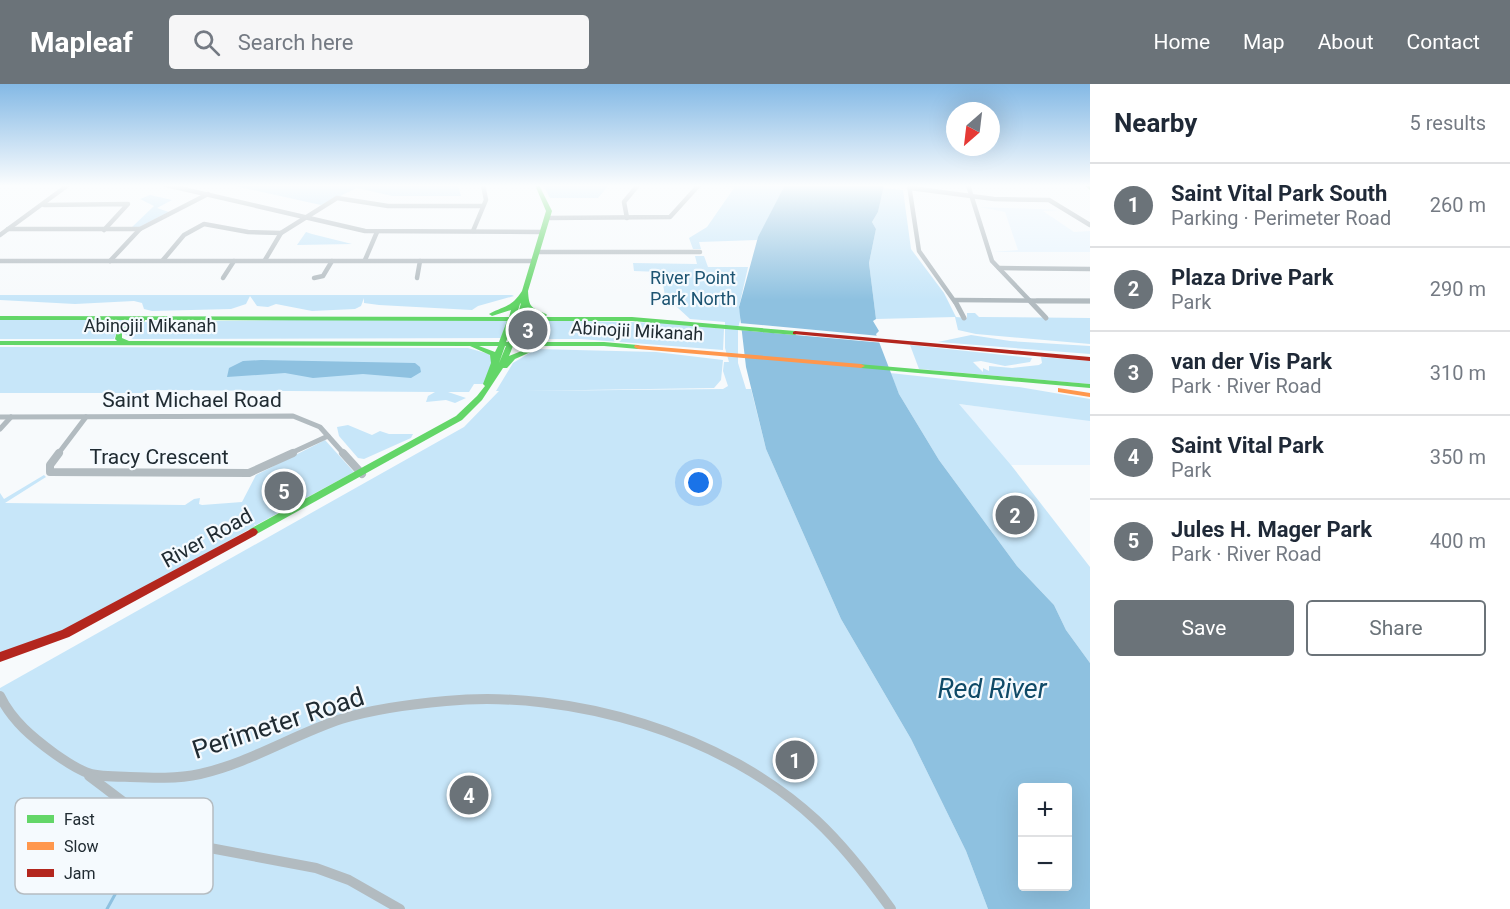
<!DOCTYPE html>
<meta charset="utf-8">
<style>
:root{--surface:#fff;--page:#f6f6f7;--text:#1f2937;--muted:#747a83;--line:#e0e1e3;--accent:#6b7379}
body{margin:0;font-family:Roboto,sans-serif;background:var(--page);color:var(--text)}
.controls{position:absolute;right:18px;bottom:18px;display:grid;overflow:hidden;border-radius:6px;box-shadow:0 6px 24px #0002}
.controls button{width:54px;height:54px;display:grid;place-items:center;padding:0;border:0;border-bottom:2px solid var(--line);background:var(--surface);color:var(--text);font:30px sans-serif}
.compass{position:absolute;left:946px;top:18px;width:54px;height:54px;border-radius:50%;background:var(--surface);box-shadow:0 6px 24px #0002;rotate:208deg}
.you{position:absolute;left:699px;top:399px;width:21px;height:21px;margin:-15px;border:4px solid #fff;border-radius:50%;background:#1a73e8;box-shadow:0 0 0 9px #1a73e833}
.badge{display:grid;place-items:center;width:39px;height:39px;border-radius:50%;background:var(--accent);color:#fff;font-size:20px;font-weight:700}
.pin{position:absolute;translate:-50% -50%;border:3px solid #fff;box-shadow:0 2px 6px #0006}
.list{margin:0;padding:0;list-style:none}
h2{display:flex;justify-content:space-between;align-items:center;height:78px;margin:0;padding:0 24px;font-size:26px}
h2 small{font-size:20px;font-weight:400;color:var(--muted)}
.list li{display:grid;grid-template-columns:39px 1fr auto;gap:18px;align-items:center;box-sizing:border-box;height:84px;padding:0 24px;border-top:2px solid var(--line)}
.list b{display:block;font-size:22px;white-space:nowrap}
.list p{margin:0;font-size:20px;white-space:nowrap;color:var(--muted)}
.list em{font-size:20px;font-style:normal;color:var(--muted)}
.actions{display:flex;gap:12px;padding:18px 24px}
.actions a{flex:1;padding:14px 0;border:2px solid var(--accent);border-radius:6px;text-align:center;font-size:21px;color:var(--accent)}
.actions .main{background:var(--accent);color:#fff}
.icon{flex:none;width:33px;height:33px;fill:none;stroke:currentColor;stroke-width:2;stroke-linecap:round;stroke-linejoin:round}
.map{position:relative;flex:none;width:1090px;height:825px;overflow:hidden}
header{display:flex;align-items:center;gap:36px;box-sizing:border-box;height:84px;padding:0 30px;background:var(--accent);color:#fff}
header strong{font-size:28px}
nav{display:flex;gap:33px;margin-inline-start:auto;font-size:21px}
.search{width:420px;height:54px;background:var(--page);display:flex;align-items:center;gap:15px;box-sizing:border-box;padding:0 21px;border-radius:6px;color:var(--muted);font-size:22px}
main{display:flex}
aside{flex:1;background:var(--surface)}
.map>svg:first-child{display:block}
.built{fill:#e7f4fe}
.green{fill:#c7e6f9}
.water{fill:#8ec1e0;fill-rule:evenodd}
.pier{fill:#f7fafc}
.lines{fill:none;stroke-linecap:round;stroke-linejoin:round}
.stream{stroke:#8ec1e0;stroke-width:3}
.street-far3{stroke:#b2bbc0;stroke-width:4.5}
.street-far2{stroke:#b2bbc0;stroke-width:5}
.street-far1{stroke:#b2bbc0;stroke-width:8}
.street{stroke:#b2bbc0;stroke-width:10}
.fast{fill:#63d668;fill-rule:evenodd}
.slow{fill:#ff974d;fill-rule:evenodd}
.jam{fill:#b3261e;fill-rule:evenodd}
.labels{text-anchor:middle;stroke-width:4.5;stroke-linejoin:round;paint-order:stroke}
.far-park-label{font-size:18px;fill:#1d5472;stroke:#f5fafe}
.far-street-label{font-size:18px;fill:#202b32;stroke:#f5fafe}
.street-label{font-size:21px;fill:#202b32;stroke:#f5fafe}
.near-street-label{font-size:26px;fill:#202b32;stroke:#f5fafe}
.near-water-label{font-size:27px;font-style:italic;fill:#0f4a67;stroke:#f5fafe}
.key{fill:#f5fafe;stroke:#b5bcc1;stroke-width:1.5}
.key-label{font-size:16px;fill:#202b32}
</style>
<header>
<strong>Mapleaf</strong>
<div class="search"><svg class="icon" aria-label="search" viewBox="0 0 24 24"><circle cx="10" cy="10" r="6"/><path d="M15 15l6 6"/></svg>Search here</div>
<nav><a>Home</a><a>Map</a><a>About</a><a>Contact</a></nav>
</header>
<main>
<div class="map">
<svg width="1090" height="825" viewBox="0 0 1090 825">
<rect width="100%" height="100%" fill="#f7fafc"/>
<g class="built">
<path d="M980,123L1061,126L1043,127L1074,148L1090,147V168H993L1018,166L1005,128Z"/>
<path d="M958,320L1090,336V381H1011Z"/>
</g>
<g class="green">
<path d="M230,101H458L461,112H392L357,104L321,121Z"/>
<path d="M543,101H609L598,114H550Z"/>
<path d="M721,101H786L757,156L699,158L701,165H693L689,154L707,143L734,104Z"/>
<path d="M883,104L903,106L911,165L944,209L956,233L967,234V229H975L979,233L1090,234V260L976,250L958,246L955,233L876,235L869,179L876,145L872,138L878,128Z"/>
<path d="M150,111L172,116L157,124L169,128L139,143L131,144L154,122L140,115Z"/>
<path d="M306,148L312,150L352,160L297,161Z"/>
<path d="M695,172H704L708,183H748L739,223L741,233L738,244V279L746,305H751L766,365L841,535L911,655L966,767L988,825H0V604L464,343L499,307H496L513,279L536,265L656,268L723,276L721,296L714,304L520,307L723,305L728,302L723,287L724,278H729L725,264V238L690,235L665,212L661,188L634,187L633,179L697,180Z"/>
<path d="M0,211H512L514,212L478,222L472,226L379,221L364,219V214L361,222L355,225L312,227L276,220L268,223L257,222L250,212L246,220L231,225L152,227L144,225L142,219L134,217L75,220L0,216Z"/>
<path d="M364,235H508L503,254L133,255L124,250L129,243L142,238Z"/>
<path d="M0,236H137L117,247L114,255H0Z"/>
<path d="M523,236L673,239L724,245L723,266L581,255H517Z"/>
<path d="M971,251L1010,257L1090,262V270L938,258Z"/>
<path d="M910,261L1032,274L1030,278L1005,282L981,277L973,278L983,288V284L989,287V282L1012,284L1039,281L1042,279L1041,273L1090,277V300L919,285Z"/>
<path d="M0,263L468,264L489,270L493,276L485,300H474L469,308H448L466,314L455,319L446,316L426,318L428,312L435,308L147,306L144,309H0Z"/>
<path d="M890,289L1019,303L1090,315V337L959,320L1011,381L1090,483V579L1066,546L1054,521L1017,482L939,376L899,310Z"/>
<path d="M348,341L372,351L380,347L389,350H413L411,354L364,375L358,374L339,352L337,343Z"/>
<path d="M325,356L354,388L256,441L254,440L255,442L124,516L62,547L0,569V409L4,415L44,391L46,393L5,419L185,421L194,415L200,414L199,420L202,421L242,418L256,391Z"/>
</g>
<g class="water">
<path d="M785,101H884L878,128L872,138L876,145L869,179L876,235L873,237L879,247L876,250L899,310L939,376L1017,482L1054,521L1066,546L1090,579V825H988L966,767L911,655L841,535L766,365L746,283L739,223L758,153ZM1022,704H1068V802H1022Z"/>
<path d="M261,276L415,279L420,283L421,288L411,294L363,290L313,294L285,289L227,293L229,284L243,277Z"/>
</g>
<path class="pier" d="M739,239L880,252L884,259L740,246Z"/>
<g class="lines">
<path class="stream" d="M107,825L128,787L157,753"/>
<g class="street-far3">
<path d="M166,101L365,147L543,148"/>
<path d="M909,101L919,167L955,218"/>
<path d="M968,101L992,177L1031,218"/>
<path d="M910,104L994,115L1049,116L1090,141"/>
<path d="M44,121L128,120L104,146"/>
<path d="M547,134L670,133L699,101"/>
<path d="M627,134L624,118L638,101"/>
<path d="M8,145H140"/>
<path d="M473,147L486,116L483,101"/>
<path d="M0,151L68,101"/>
<path d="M537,168H700"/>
<path d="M163,176L184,151L204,140L248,148L281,149"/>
<path d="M265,176L281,149L337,114L388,122H483"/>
<path d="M365,176L377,148"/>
<path d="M0,177H534"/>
<path d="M110,177L140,145L208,110"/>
<path d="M999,184L1090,185"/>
<path d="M223,194L234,177"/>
<path d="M314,194L323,192L332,177"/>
<path d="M417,194L420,177"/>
<path d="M955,216L1090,217"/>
</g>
<g class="street-far2">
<path d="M955,217L964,234"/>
<path d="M1030,217L1046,234"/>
<path d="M1037,217H1090"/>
<path d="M0,333L293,332L320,343L344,370"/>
<path d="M0,345L11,333"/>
<path d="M58,370L86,333"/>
<path d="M289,370L328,352"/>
</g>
<g class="street-far1">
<path d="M59,369L50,381V388L249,389L293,369"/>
<path d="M343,369L362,390"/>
</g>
<g class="street">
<path d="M0,612C12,637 33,654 55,670C88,693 91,692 130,693C153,694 177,695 200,690C249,679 293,651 341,635C374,625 411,620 446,617C571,605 724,650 816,736C845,763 868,793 891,825"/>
<path d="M89,692C123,717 155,745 194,761L316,784L349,796L400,825"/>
</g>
<g class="fast">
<path d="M535,101H539L552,127L528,207C529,224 531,223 546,230L547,231L545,233H632L795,247L798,249L795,251L632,237H522L515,258H604L638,261L642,263L638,265L604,262H544L515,275L507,284H503L482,316L462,336L253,452L250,451L248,448L250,445L456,332L477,312L485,302L483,300L491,279L490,271L470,262L0,261V257H117L115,255L117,247L138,236H0V232L509,233L511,226L492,232L489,230C504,222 511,224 522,207L546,127ZM521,219L517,233H516L520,220ZM526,224L528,226L543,233H524ZM145,236L507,237L499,258L129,257L122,254V249L144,238ZM514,237H515L508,258H506ZM479,262H498L495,268ZM505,262H506L499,279ZM513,262H534L509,272Z"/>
<path d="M1084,101L1090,102V106Z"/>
<path d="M858,280L1090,300V304L861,284L857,282Z"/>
</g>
<g class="slow">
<path d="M635,261L861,280L865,282L861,284L638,265L634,263Z"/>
<path d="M1058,304L1090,309V313L1058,308Z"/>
</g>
<g class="jam">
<path d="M795,247L1090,273V277L793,250V248Z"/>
<path d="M253,444L256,445L258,448L256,451L69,553L0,578V568L62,546Z"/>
</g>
</g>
<linearGradient id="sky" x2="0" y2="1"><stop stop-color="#84b9e5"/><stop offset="0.47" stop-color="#fbfdfe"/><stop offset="1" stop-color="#fbfdfe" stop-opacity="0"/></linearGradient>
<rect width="1090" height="216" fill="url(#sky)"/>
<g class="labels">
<g class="far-park-label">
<text x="693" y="200">River Point<tspan x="693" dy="21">Park North</tspan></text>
</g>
<g class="far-street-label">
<text x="150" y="248">Abinojii Mikanah</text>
<text transform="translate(637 247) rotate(3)" y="6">Abinojii Mikanah</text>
</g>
<g class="street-label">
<text x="192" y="323">Saint Michael Road</text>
<text x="159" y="380">Tracy Crescent</text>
<text transform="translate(207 454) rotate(-29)" y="7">River Road</text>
</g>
<g class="near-street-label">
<text transform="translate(278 639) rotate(-18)" y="9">Perimeter Road</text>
</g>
<g class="near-water-label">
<text x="992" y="614">Red River</text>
</g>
</g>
<rect x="15" y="714" width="198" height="96" rx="9" class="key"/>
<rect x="27" y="731" width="27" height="8" fill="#63d668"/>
<rect x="27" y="758" width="27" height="8" fill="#ff974d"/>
<rect x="27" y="785" width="27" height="8" fill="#b3261e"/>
<g class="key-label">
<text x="64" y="741">Fast</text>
<text x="64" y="768">Slow</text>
<text x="64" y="795">Jam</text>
</g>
</svg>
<div class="controls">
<button>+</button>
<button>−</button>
</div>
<svg class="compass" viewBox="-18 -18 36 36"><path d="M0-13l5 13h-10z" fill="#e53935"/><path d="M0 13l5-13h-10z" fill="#747a83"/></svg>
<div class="you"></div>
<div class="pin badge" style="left:795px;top:676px">1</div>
<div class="pin badge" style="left:1015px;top:431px">2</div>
<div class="pin badge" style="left:528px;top:246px">3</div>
<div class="pin badge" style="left:469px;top:711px">4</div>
<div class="pin badge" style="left:284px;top:407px">5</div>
</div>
<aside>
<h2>Nearby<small>5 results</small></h2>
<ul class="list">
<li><span class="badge">1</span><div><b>Saint Vital Park South</b><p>Parking · Perimeter Road</p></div><em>260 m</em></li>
<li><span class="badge">2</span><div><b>Plaza Drive Park</b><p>Park</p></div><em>290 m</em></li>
<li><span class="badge">3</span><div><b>van der Vis Park</b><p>Park · River Road</p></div><em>310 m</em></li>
<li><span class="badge">4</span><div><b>Saint Vital Park</b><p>Park</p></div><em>350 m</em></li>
<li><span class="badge">5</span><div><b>Jules H. Mager Park</b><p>Park · River Road</p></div><em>400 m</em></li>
</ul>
<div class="actions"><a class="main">Save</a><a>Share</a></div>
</aside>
</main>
